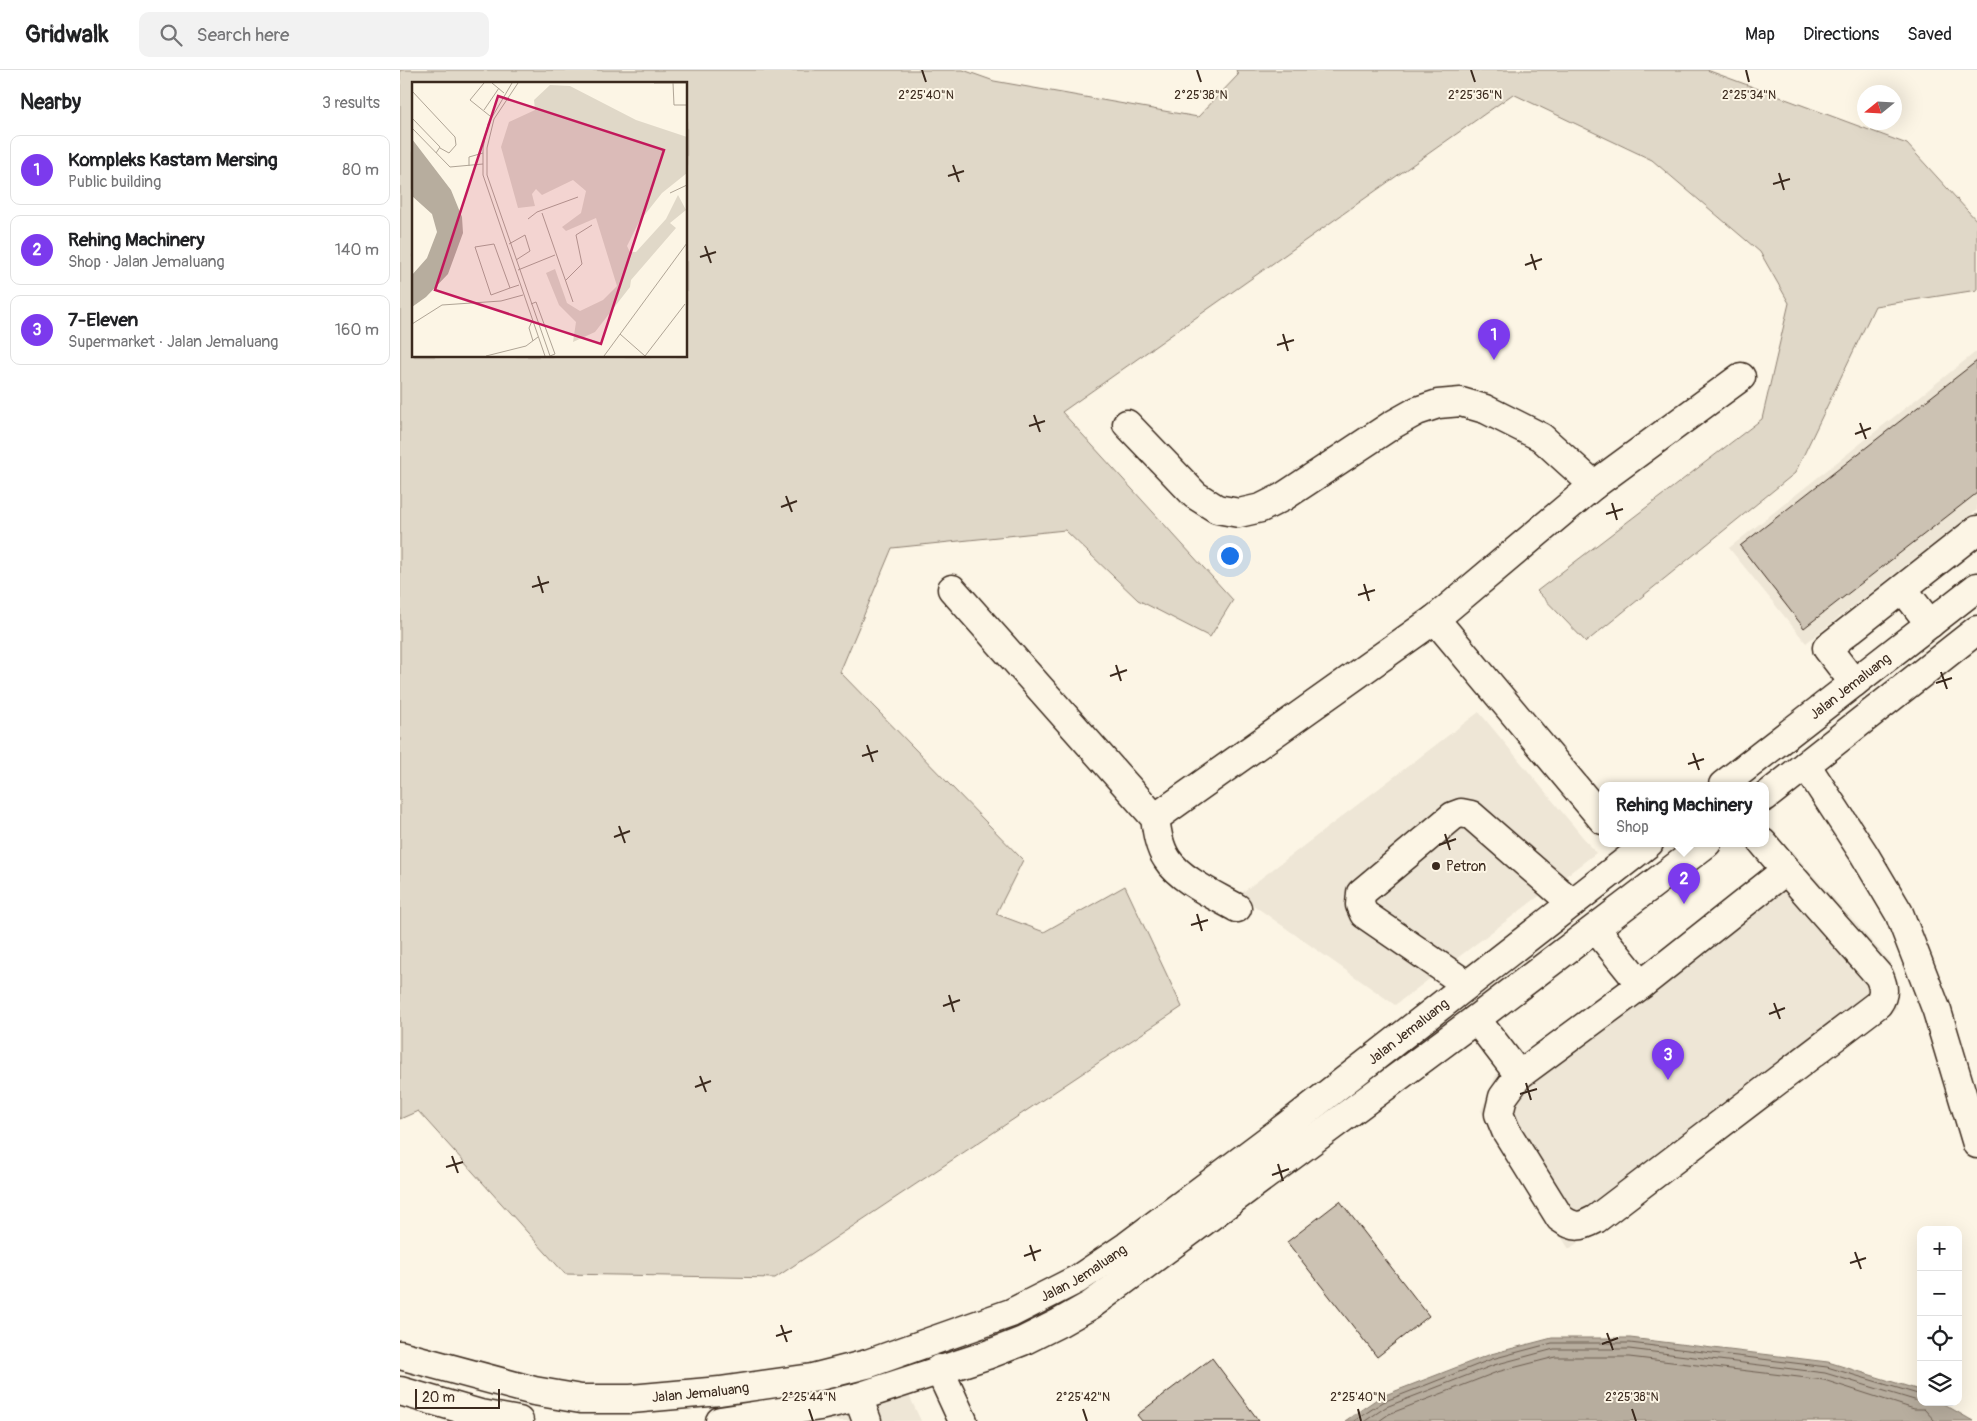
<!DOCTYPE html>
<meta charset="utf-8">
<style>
:root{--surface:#fff;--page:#f2f2f2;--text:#202124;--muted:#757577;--line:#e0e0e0;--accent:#7c3aed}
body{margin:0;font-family:Pangolin,sans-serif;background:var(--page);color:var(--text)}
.controls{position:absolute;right:15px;bottom:15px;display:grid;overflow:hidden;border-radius:10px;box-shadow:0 5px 20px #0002}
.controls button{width:45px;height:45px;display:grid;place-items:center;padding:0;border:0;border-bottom:1px solid var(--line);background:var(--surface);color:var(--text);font:25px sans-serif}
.compass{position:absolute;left:1457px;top:15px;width:45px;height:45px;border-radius:50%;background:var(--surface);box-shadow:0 5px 20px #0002;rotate:252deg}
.scale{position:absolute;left:15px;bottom:12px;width:85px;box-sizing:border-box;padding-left:5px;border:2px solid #3b2a1e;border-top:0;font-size:14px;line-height:18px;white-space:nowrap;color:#3b2a1e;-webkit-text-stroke:4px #fcf5e5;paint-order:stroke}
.you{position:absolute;left:829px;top:485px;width:18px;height:18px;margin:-12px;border:4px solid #fff;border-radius:50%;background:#1a73e8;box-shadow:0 0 0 8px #1a73e833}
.badge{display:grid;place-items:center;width:32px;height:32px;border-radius:50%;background:var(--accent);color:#fff;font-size:16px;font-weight:700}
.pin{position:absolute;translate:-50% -41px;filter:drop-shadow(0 1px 2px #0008)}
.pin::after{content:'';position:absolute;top:26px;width:18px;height:15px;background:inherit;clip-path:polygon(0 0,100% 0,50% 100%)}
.popup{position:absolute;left:1199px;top:712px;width:170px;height:65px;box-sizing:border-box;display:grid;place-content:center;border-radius:10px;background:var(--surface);filter:drop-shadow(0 1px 4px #0005);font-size:16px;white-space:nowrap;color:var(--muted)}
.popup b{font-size:19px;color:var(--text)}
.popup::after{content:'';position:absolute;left:50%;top:100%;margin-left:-10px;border:10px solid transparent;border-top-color:var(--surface)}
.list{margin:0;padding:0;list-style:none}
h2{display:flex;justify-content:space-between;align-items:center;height:65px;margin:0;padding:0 20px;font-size:21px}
h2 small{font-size:16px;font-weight:400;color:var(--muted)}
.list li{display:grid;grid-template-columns:32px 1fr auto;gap:15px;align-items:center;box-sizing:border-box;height:70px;margin:0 10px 10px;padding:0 10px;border:1px solid var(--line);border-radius:10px}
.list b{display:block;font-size:19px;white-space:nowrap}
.list p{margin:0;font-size:16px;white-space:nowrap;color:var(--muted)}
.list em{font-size:16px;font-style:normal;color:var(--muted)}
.icon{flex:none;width:28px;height:28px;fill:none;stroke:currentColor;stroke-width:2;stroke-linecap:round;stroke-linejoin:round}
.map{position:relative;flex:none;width:1577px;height:1351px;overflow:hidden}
header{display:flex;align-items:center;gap:30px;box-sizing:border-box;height:70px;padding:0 25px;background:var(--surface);border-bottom:1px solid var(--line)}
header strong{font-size:24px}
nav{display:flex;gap:28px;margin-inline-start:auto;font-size:18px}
.search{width:350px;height:45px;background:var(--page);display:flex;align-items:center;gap:12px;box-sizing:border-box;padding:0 18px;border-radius:10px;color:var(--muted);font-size:19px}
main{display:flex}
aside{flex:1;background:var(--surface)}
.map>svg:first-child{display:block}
.built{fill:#eee6d6}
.green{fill:#e0d8c8;stroke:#8e8173;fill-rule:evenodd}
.water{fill:#b7ad9e;stroke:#85796b}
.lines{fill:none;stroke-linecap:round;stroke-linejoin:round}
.shore{stroke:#6d5e51;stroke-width:1}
.building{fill:#ccc2b3;stroke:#3b2a1e}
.minor-casing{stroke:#3b2a1e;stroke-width:31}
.highway-casing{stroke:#3b2a1e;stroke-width:31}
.minor{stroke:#fcf5e5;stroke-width:28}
.highway{stroke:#fcf5e5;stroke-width:28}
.ticks{fill:none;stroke:#3b2a1e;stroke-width:2}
.poi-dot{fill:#3b2a1e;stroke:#fcf5e5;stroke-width:2}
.labels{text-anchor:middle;stroke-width:4;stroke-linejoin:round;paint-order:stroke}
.street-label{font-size:14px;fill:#3b2a1e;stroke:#fcf5e5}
.poi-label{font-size:14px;fill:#3b2a1e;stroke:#fcf5e5;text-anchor:start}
.inset-road{fill:none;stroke:#afa495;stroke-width:1}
.view{fill:#c2185b;fill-opacity:0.15;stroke:#c2185b;stroke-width:2.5}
.inset-edge{fill:none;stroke:#3b2a1e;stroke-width:2.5}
.ticks-label{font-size:12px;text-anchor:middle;fill:#3b2a1e;stroke:#fcf5e5;stroke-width:4;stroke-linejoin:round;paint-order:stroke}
</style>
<header>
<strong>Gridwalk</strong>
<div class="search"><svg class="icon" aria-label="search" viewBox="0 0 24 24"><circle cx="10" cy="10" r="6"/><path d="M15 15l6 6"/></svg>Search here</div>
<nav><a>Map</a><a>Directions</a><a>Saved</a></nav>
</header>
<main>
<aside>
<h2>Nearby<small>3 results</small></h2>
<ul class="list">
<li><span class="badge">1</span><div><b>Kompleks Kastam Mersing</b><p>Public building</p></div><em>80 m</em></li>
<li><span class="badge">2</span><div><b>Rehing Machinery</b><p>Shop · Jalan Jemaluang</p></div><em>140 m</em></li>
<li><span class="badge">3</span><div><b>7-Eleven</b><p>Supermarket · Jalan Jemaluang</p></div><em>160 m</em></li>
</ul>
</aside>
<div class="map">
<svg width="1577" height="1351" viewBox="0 0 1577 1351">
<rect width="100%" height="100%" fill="#fcf5e5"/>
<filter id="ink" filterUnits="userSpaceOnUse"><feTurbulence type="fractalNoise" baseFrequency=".02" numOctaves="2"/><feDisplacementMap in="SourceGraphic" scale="10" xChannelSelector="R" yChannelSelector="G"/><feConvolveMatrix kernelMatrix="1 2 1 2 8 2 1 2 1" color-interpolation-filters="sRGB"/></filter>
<g filter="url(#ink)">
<g class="built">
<path d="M1577,281V440L1406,573L1329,478Z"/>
<path d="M1079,642L1196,783L995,935L839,825Z"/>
<path d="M1391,780L1490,892L1497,938L1169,1179L1081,1041L1096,1005Z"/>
<path d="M506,1319L521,1351H384Z"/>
</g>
<path class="green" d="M0,0H563L594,11L798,47L838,5L836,0H1307L1507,74L1577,151V220L1475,236L1395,403L1186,572L1137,521L1362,349L1389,233L1360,182L1252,90L1113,24L662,342L833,530L810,567L738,530L665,460L492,478L440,602L623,790L596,844L644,862L725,816L782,937L375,1208L165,1204L18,1041L0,1049ZM14,14H286V286H14Z"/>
<path class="water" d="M1152,1268H1230L1428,1292L1516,1319L1521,1321V1332H1540L1573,1351H945L980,1327L1091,1284Z"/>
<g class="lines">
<g class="shore">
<path d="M954,1351L983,1332L1092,1289L1152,1273H1230L1427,1297L1521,1325"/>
<path d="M965,1351L986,1337L1094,1295L1154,1279H1229L1425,1303L1521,1332"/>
<path d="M979,1351L989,1344L1097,1302L1155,1287H1229L1424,1310L1514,1339H1524L1535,1351"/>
</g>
</g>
<g class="building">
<path d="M1577,291V423L1404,558L1340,476Z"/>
<path d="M940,1131L1029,1246L977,1287L887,1172Z"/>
<path d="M812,1288L859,1351H742L737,1345Z"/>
</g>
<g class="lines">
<defs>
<g id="minor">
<path d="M727,354L795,425L817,439L839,443L861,438L883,427L992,355L1017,341L1038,334L1061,332L1085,339L1141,367L1194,415"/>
<path d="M552,519L755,748C757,762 759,777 767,789C780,810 816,826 837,838"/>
<path d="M1503,519L1530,554"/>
<path d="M1035,549L1203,750"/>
<path d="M1454,613L1427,578L1577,460"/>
<path d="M1406,695L1464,784L1499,843L1537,941L1577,1074"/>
<path d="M755,748L1035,549L1194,415L1341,307"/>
<path d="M1363,773L1386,800L1241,915L1119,1005L1103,1027L1099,1044L1106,1061L1160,1148C1175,1159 1181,1157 1196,1149L1478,934C1485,924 1484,917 1479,906L1386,800"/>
<path d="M1196,859L1241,915"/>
<path d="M1066,914L964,844L960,835L961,823L1053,746L1061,743L1071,745L1172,833"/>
<path d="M1076,949L1119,1005"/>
<path d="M539,1299L563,1351"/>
<path d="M458,1327L467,1351"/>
</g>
<g id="highway">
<path id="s1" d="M1323,715L1577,517"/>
<path d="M1365,727L1577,560"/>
<path id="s2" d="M0,1285L134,1321L181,1329H231L320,1321L412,1308L467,1294L611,1243L678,1209L727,1176L888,1055L1249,773"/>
<path d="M0,1321L80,1344L119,1351"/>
<path d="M320,1351L420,1336L458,1327L587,1285L623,1271L659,1253L691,1235L1076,949L1307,773"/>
</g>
</defs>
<use href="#minor" class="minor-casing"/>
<use href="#highway" class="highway-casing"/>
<use href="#minor" class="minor"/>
<use href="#highway" class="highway"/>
</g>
</g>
<path class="ticks" d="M522,0L526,12M797,0L801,12M1071,0L1075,12M1346,0L1349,12M553,95L559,112M1379,103L1384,120M548,106L564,101M1373,114L1390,109M305,176L311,193M1131,184L1136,200M300,187L316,182M1125,195L1142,189M883,264L888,281M877,275L894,270M634,345L640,362M1460,353L1466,369M629,356L645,351M1455,364L1471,358M386,426L392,442M1212,433L1217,450M381,437L397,431M1206,444L1223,439M138,506L143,523M964,514L969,531M132,517L149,512M958,525L975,520M716,595L721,611M1541,602L1547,619M710,606L727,600M1536,613L1552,608M467,675L473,692M1293,683L1299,700M462,686L478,681M1288,694L1304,689M219,756L225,773M1045,764L1050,780M214,767L230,761M1039,775L1056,769M797,844L802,861M791,855L808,850M549,925L554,942M1374,933L1380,949M543,936L560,930M1369,944L1385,938M300,1006L306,1022M1126,1013L1131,1030M295,1017L311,1011M1120,1024L1137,1019M52,1086L58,1103M878,1094L883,1111M46,1097L63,1092M872,1105L889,1099M630,1175L635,1191M1455,1182L1461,1199M624,1186L641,1180M1450,1193L1466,1188M381,1255L387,1272M1207,1263L1213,1280M376,1266L392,1261M1202,1274L1218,1268M409,1339L413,1351M683,1339L687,1351M958,1339L961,1351M1232,1339L1236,1351"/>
<circle class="poi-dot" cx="1036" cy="796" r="5"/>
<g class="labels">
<g class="street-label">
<text dy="5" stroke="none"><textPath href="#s1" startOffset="161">Jalan Jemaluang</textPath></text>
<text dy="5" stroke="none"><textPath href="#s2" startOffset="1116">Jalan Jemaluang</textPath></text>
<text dy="5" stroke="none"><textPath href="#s2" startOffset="711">Jalan Jemaluang</textPath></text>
<text dy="5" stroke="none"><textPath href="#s2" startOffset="306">Jalan Jemaluang</textPath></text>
</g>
<g class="poi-label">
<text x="1046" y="801">Petron</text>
</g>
</g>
<g transform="translate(12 12)">
<rect width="275" height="275" fill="#fcf5e5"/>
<path d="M138,3L158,4L224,38L275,55V91L250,111L227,140L215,164L218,170H224L254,137L266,113L274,128L258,141L264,146L219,198L218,205L183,250L161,260L164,240L147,223L134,191L143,187L155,221L168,229L191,218L205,204L184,136L154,149L150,145L169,131L174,109L161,98L130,113L124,107L120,112L123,124L106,126L89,65L97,40L123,28L122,18Z" fill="#e0d8c8"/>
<path d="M0,57L39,108L50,135L51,151L36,192L14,215L0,225V193L15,176L25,150L20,132L0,114Z" fill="#b7ad9e"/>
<path class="inset-road" d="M72,1L58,18L78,34M80,1L92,11M100,1L76,42L71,66V93L133,274M106,1L82,37L75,66V93L138,274M242,1H274M261,1L262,23H275M0,9L43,55L44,63L37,71L28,66M72,28L87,6M0,36L28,65L24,71M0,46L38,85L71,82M57,84V75L71,71M258,111L275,103M130,131L161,220M116,137L125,130L166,115M97,162L113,153L118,169L104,178M106,188L143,173M154,198L170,182L164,153L180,143M98,206L79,213L63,165L82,162L98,206L107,203M119,222L124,220L143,272L138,274M120,239L117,246L121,259M0,242L30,223L89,219L111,213M208,252L233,274M74,274L114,264L126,255M192,274L275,161M233,274L273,222"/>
<path class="view" d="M86,14L252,68L189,262L23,208Z"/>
<rect width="275" height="275" class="inset-edge"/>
</g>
<g class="ticks-label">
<text x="526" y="29">2°25'40"N</text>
<text x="801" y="29">2°25'38"N</text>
<text x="1075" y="29">2°25'36"N</text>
<text x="1349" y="29">2°25'34"N</text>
<text x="409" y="1331">2°25'44"N</text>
<text x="683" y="1331">2°25'42"N</text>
<text x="958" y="1331">2°25'40"N</text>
<text x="1232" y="1331">2°25'38"N</text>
</g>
</svg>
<div class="controls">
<button>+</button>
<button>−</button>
<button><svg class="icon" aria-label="locate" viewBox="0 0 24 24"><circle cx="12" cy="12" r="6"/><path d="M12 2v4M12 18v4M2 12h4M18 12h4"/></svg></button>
<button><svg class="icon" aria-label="layers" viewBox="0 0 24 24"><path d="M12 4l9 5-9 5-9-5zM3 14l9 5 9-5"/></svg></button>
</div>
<svg class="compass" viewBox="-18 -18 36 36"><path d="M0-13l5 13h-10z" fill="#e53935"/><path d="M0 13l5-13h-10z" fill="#757577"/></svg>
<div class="scale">20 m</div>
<div class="you"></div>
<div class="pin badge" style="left:1094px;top:290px">1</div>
<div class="pin badge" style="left:1284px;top:834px">2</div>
<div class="popup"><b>Rehing Machinery</b>Shop</div>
<div class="pin badge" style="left:1268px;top:1010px">3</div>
</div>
</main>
